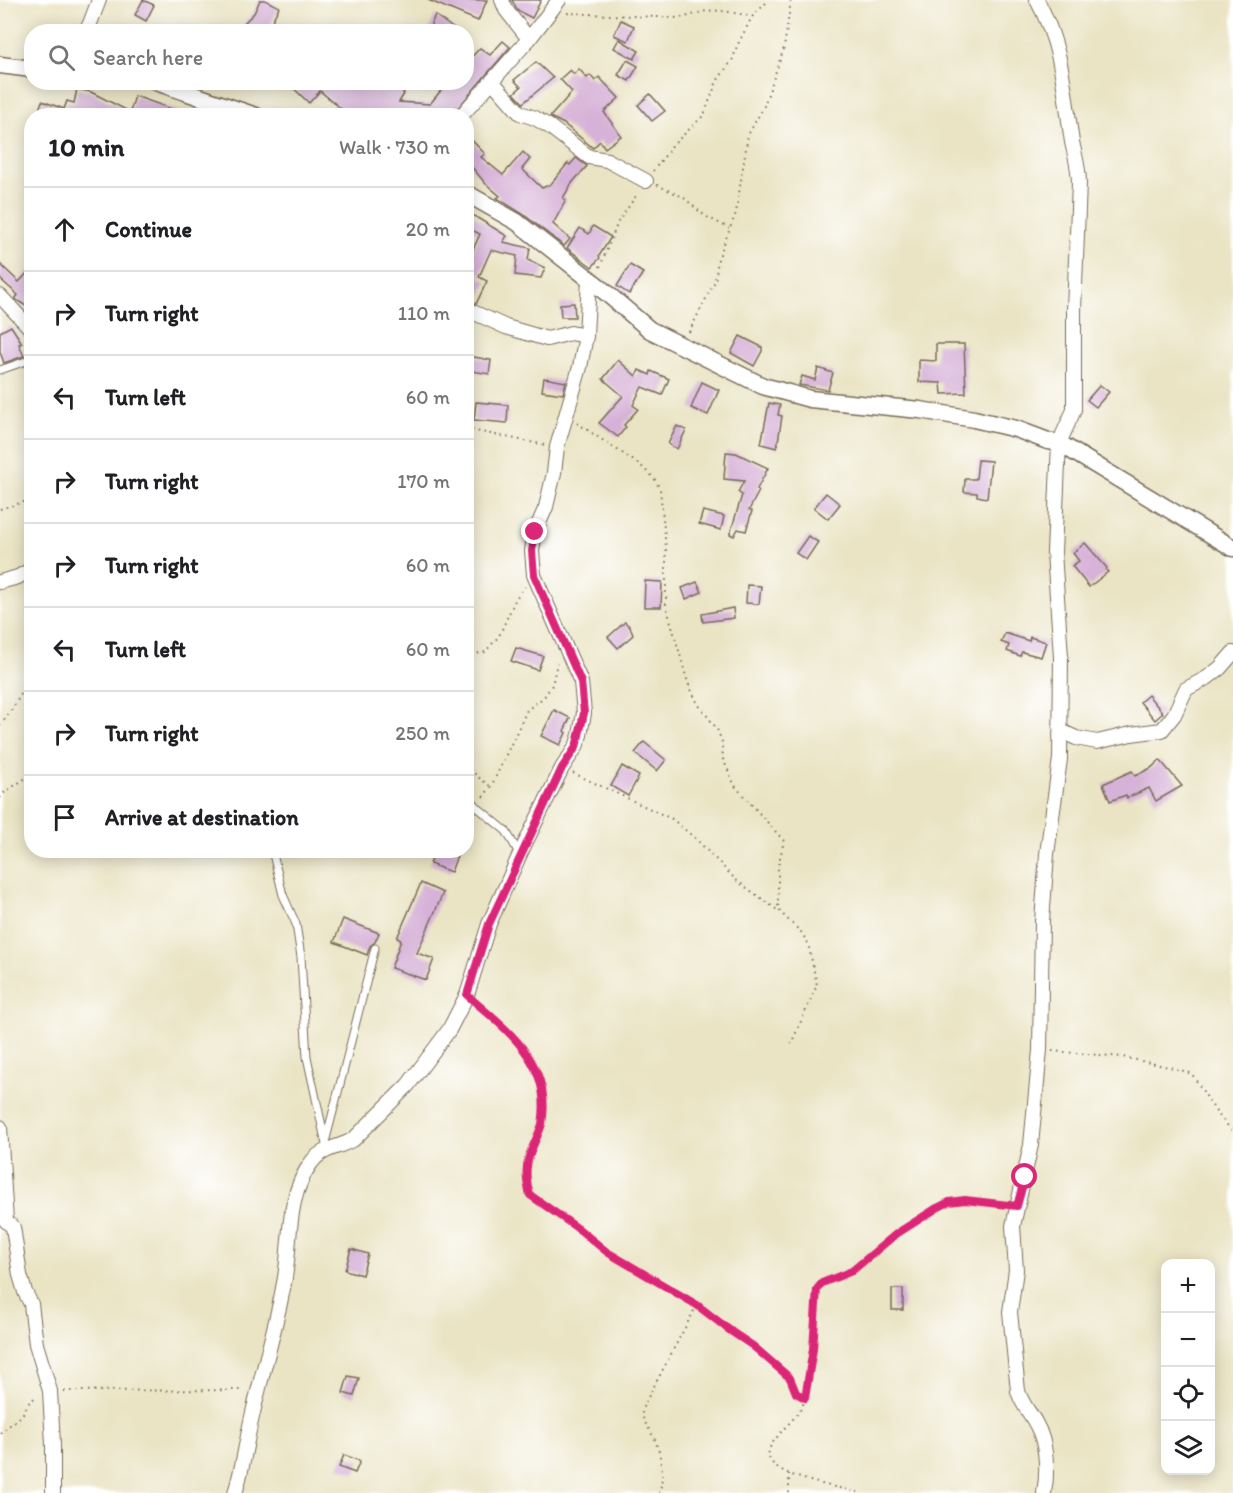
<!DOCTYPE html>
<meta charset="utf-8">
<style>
:root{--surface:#fff;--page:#f6f6f6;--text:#202124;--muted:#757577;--line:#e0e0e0}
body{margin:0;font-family:Itim,sans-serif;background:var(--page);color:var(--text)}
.controls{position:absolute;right:18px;bottom:18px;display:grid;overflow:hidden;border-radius:12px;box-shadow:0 3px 15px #0003}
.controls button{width:54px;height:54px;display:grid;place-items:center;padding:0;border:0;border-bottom:2px solid var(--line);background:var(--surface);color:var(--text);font:30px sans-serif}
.stop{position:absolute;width:18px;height:18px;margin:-14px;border:4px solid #db2777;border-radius:50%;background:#fff}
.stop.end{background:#db2777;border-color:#fff;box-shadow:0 2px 6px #0008}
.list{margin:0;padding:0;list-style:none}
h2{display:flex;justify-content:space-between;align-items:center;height:78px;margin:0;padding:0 24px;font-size:26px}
h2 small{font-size:20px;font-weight:400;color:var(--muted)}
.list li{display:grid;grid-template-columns:39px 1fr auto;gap:18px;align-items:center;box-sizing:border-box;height:84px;padding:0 24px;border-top:2px solid var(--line)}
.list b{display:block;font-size:22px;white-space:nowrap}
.list em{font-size:20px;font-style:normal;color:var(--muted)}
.icon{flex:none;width:33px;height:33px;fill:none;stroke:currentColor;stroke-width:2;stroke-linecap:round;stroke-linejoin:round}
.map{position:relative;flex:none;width:1233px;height:1493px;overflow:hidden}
.search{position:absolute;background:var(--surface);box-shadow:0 3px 15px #0003;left:24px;top:24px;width:450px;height:66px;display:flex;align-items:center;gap:15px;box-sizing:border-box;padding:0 21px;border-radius:24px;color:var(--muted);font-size:22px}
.panel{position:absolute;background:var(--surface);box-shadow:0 3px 15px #0003;left:24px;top:108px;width:450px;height:750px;border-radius:24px}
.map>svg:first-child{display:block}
.building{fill:#d7b2d8}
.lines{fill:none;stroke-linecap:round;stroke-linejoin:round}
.service-casing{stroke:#786b58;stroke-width:9}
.minor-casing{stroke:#786b58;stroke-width:16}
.tertiary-casing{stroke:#786b58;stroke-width:19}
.path{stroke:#786b58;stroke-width:2;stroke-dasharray:1.5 4.5;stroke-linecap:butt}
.service{stroke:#fff;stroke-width:7}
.minor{stroke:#fff;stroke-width:14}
.tertiary{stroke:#fff;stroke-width:16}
.route{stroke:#db2777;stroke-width:8}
</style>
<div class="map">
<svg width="1233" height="1493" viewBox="0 0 1233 1493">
<rect width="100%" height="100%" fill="#fff"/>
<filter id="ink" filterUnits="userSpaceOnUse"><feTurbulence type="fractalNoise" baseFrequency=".0167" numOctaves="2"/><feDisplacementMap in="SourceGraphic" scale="12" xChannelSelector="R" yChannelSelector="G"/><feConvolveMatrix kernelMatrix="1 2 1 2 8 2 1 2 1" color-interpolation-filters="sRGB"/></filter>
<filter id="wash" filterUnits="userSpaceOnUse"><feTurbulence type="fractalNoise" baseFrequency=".008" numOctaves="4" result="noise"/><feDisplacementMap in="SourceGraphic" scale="24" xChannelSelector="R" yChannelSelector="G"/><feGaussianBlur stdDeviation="1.35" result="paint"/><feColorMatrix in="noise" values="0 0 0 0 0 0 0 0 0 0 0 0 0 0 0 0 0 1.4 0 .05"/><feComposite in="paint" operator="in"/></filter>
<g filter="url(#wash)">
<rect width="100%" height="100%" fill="#eae4c4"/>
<g id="blocks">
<g class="building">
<path d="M143,0L154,5L146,21L135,15Z"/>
<path d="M260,0H265L279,7L269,27L267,26L262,32H253L244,23L254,13Z"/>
<path d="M428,0H487L478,21Z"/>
<path d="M512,0H541L532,18L518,11Z"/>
<path d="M435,15L458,32H428Z"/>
<path d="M621,20L634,26L628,41L614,35Z"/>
<path d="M619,39L639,51L634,59L614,48Z"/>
<path d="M503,41L510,47L452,115L350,116L320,91L309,103L287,82H412L403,93L404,94L399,102L430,104L447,83L466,82V63L480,48L490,55Z"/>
<path d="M627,60L638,66L629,81L618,75Z"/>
<path d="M536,62L553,78L523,103L514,93L521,87L514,80Z"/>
<path d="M579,69L587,78L590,75L595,81L599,77L619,98L604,112L621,136L605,148L600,141L593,148L564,124L550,117L572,92L560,79L570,70L574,74Z"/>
<path d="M77,89L91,92L130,112L135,96L186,114V116H37L42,101L64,109L67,101L74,103Z"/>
<path d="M650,94L665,111L652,121L638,105Z"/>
<path d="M466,134L485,154L481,157L503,175L523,152L530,159L522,169L542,188L551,184L568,163L570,165L576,158L587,166L572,183L563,198L566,200L553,224L570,239L564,246L523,214L497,198L500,196L485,183L471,166L466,169Z"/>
<path d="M466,211L507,236L503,242L530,248L528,260L545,268L541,278L515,275L517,256L491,250L479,277L487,281L476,304L466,300V254L470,256L480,234L466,227Z"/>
<path d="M593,226L611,237L599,256L600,258L592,267L567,248L580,228L589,234Z"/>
<path d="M0,264L19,282L32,268V310L15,299L18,295L0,279Z"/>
<path d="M630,265L643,273L629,294L617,286Z"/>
<path d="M574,303L575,317H561L560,304Z"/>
<path d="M11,326L22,343L19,344L24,356L4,363L0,352V332Z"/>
<path d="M740,336L762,347V351L754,366L731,353Z"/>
<path d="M936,344H964L966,393L942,394L941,383L919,382V360L936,361Z"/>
<path d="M468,356L491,360L489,374L466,370Z"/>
<path d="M618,360L636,376L639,370L650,375L651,371L669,379L662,395L642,387L633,405L638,409L624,425L626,427L618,437L599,423L623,396L603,379Z"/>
<path d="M818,368L833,373L828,390L799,385L802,376L815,380Z"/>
<path d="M544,378L566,382L563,394L542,391Z"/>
<path d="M702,382L719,390L708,415L691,408Z"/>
<path d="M1100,385L1109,392L1096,407L1087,400Z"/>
<path d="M476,402L508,405L507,423L474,420Z"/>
<path d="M769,403L780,405L778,415L782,416L777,448L761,444Z"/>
<path d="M677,426L686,430L677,449L668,444Z"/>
<path d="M726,452L736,453L768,468L757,489L759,491L749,510L752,511L746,531L738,529L734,536L730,534L742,495L738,492L744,481L724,479Z"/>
<path d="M978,460L991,461L987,498L977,496V493L964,492L965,479H976Z"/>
<path d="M826,493L840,504L828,519L814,508Z"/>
<path d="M703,511L724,516L721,530L699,524Z"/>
<path d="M808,536L818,542L806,560L796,553Z"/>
<path d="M1085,543L1107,568L1106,570L1108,572L1089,587L1072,566L1079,561L1073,553Z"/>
<path d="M645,581L662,582L661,607H644Z"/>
<path d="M697,582L702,592L686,599L682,588Z"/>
<path d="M747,585L761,586L759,604L746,603Z"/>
<path d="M733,608L734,618L703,622L702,614Z"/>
<path d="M625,622L630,627L633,635L618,648L608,637Z"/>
<path d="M1005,633L1029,641L1030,637L1046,642L1041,657L1022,652L1020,656L1007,651L1009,645L1001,642Z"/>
<path d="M516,648L543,656L538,670L511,661Z"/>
<path d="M1148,695L1163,713L1155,720L1140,702Z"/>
<path d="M554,710L570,718L564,731L566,733L560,745L541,736Z"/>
<path d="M644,742L666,760L657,771L635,753Z"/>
<path d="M1160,760L1182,786L1156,801L1149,788L1127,798L1126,795L1110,801L1103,784L1132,771L1135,776L1151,768Z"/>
<path d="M622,766L639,776L628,796L611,786Z"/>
<path d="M435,850H459L451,872L430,864Z"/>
<path d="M421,883L443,893L417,953L434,959L426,980L391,968L401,940L397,938Z"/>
<path d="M343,919L379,933L375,942L370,946L367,955L334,942Z"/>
<path d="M351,1249L368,1254L362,1275L345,1270Z"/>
<rect x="892" y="1289" width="11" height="21"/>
<path d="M348,1376L359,1378L354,1396L343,1393Z"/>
<path d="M344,1455L360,1461L355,1473L339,1467Z"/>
</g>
</g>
</g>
<g filter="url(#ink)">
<use href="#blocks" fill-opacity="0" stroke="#786b58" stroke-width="1.5"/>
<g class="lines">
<defs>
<g id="service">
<path d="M0,370L32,359"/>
<path d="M466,792L477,807L506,831L519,853"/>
<path d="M272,850L283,895L296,924L301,957L307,1057L327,1149"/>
<path d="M326,1139L375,948"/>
</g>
<g id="minor">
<path d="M502,0L506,10L529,39"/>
<path d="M1037,0C1063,48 1064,90 1072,142C1075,156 1079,168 1079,183L1074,311V410L1059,443L1054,552L1061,657L1060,759L1047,854L1042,921L1040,1050L1031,1145L1013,1226L1016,1270L1010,1312L1018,1391C1022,1405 1030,1412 1036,1424C1047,1443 1048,1471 1044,1493"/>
<path d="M84,32L89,26L99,0"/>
<path d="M492,81L520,113L535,118L550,127L589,157L607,160L646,181"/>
<path d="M461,116L529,39L559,0"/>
<path d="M0,296L32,330"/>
<path d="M466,309L506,327L547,339L571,333L586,336"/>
<path d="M0,582L18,577L32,569"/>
<path d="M1061,731L1076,738L1097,742L1131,734L1162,730L1174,715L1186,689L1207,678L1220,668L1233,653"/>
<path d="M0,1127L6,1221L13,1227L20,1275L25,1292L31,1304L36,1344L50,1391L53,1444V1493"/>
<path d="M235,1493C243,1468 246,1442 252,1417C262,1372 276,1328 284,1283C292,1242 285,1199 311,1163C321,1148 339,1148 354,1139L408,1085L449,1030L467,995L489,924L520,854L562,768L576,747L580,735L584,713L581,682L534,575L532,551L535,532L546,507L554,473L557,447L580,367L586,336L589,279"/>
</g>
<g id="tertiary">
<path d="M0,65L32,69"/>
<path d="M156,82L256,116"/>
<path d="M466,193L517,222L597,285L650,330L763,386L810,399L920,410L974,419L1016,429L1048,441L1059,443L1233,548"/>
</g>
</defs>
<use href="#service" class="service-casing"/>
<use href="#minor" class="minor-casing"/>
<use href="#tertiary" class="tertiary-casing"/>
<g class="path">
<path d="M567,13L678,18C688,17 697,13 707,11C721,9 737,14 751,16"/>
<path d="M653,171L674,144L704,115L717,81L733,59L737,46L752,17L769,0"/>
<path d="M657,185L683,197L705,216L729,228"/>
<path d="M600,267L618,222L638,193"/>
<path d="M689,332L715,281L718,259L736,213L748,135L764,106L784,48L791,0"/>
<path d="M577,423L640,465L654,478L660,489L666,548V605L688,683L698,704L717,729L722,742L723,759L735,786L784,841L778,866V905L780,912L801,932L808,943L817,985L791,1044"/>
<path d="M466,429L545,445"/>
<path d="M0,509L27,501L32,497"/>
<path d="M466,656L485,652L499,636L516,598L525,587"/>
<path d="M0,725C15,708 24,689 32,668"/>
<path d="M466,765L478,777L491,787"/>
<path d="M573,773L672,819L695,838L736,880L780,912"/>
<path d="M483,797L491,787L527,710L544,697L552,685L557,663"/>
<path d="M0,798L5,792L32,774"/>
<path d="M476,1003C513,1036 553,1070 542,1125C540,1132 535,1139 532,1146C525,1163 526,1178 530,1195L580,1230L607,1252L697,1305L732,1332L753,1346L790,1378L796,1393L805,1399C801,1414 787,1424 778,1436C773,1442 767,1449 769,1457C774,1478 843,1488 862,1493"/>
<path d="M1052,1051L1123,1057L1178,1069L1192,1074L1216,1112L1233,1132"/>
<path d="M64,1391L244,1390"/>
<path d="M805,1399L813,1349L817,1289L822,1283L852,1271L879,1247L937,1208L949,1202L965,1200L1005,1204"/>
<path d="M0,1433L22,1415L30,1401L38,1396"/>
<path d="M659,1493C665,1477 661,1451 653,1436C648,1426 641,1420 642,1409L697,1305"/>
<path d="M789,1493V1474"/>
</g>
<use href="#service" class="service"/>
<use href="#minor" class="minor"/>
<use href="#tertiary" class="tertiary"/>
</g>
</g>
<g class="lines" filter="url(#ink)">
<path class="route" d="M535,532L532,551L534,575L581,682L584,713L579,735L576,747L562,768L489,924L467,995C508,1031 553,1063 542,1124C540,1131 536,1139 533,1146C525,1163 525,1177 530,1195L580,1230L607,1252L697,1305L732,1332L753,1346L790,1378L796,1393L805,1398L813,1349L817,1289L822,1283L852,1271L896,1234L937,1208L949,1202L965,1200L1017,1206L1025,1177"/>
</g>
</svg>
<div class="controls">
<button>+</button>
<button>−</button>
<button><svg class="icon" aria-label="locate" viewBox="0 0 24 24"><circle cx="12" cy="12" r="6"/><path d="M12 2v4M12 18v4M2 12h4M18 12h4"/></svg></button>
<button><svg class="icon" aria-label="layers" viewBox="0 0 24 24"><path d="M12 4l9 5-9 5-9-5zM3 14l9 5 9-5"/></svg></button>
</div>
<div class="stop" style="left:1025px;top:1177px"></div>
<div class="stop end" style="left:535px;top:532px"></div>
<div class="search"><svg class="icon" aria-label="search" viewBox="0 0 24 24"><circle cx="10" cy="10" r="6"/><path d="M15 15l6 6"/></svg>Search here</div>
<section class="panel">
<h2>10 min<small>Walk · 730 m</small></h2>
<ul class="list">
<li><svg class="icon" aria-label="ahead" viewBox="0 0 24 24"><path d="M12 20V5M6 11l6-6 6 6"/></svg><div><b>Continue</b></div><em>20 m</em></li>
<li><svg class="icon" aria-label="right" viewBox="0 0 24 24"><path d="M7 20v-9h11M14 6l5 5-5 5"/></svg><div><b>Turn right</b></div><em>110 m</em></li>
<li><svg class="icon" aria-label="left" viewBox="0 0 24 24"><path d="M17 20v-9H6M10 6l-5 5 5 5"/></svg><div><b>Turn left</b></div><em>60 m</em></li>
<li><svg class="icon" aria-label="right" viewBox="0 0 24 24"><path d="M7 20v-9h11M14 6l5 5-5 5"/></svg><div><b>Turn right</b></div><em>170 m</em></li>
<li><svg class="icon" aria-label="right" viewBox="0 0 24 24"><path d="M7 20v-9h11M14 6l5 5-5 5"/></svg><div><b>Turn right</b></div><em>60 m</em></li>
<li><svg class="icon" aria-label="left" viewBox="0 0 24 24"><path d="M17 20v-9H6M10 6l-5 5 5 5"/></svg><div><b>Turn left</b></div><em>60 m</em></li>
<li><svg class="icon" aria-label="right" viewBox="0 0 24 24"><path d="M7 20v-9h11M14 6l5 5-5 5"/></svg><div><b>Turn right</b></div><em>250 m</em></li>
<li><svg class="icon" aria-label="arrive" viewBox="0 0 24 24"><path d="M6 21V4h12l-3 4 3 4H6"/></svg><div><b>Arrive at destination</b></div></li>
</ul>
</section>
</div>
